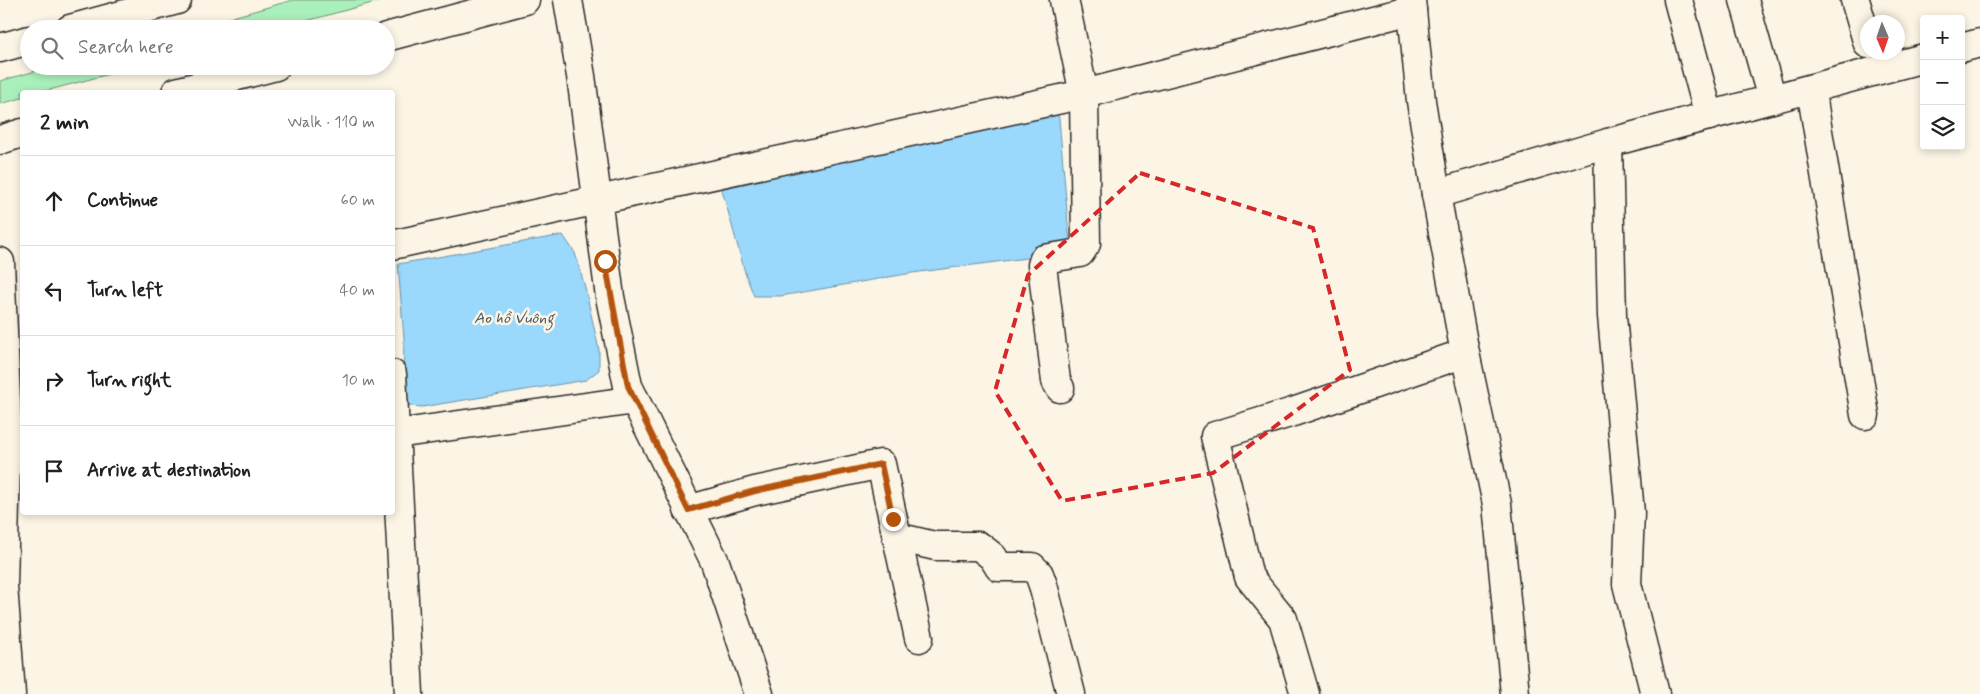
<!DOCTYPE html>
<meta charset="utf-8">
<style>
:root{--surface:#fff;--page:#f6f6f6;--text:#202124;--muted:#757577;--line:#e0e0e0}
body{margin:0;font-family:Mynerve,sans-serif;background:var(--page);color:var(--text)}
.controls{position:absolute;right:15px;top:15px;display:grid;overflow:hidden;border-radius:5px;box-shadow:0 2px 8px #0003}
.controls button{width:45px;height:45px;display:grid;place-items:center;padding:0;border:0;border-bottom:1px solid var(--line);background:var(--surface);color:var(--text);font:25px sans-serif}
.compass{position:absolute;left:1860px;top:15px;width:45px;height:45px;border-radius:50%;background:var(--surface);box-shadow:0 2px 8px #0003;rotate:178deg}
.stop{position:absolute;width:15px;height:15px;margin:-11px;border:4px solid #b45309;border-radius:50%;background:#fff}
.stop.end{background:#b45309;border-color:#fff;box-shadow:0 1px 5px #0008}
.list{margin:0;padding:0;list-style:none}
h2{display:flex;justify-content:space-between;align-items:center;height:65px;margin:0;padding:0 20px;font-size:21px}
h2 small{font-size:16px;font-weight:400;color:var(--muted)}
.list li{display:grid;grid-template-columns:32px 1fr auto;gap:15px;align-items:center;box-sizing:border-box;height:90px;padding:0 20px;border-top:1px solid var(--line)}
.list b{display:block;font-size:19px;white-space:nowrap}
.list em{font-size:16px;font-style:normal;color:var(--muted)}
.icon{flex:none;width:28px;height:28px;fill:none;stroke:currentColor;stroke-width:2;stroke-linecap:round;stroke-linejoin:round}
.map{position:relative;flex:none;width:1980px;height:694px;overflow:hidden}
.search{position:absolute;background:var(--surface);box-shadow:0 2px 8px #0003;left:20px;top:20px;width:375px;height:55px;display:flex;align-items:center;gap:12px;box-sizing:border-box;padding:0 18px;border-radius:28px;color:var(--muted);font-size:19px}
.panel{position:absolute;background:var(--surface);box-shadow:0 2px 8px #0003;left:20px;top:90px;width:375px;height:425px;border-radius:5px}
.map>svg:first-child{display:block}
.green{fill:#aaf0bc;stroke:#6a8e74}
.water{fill:#9ad8fc;stroke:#6e93a8}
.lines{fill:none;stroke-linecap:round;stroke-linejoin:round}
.minor-casing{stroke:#2b2b2b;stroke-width:31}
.primary-casing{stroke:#2b2b2b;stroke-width:31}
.minor{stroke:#fcf5e5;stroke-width:28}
.primary{stroke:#fcf5e5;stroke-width:28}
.route{stroke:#b45309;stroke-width:6}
.marked{fill:none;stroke:#d62828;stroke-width:4;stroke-dasharray:10 6;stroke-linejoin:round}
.labels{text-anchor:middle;stroke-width:5;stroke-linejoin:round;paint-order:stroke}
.water-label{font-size:16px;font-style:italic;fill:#47565f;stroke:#fcf5e5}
</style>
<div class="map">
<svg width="1980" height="694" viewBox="0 0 1980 694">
<rect width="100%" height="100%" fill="#fcf5e5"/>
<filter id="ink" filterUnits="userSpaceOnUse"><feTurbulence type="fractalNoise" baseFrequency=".02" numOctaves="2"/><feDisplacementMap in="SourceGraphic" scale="10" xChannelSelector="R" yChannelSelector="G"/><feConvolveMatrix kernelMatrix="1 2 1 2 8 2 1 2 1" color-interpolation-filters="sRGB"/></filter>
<g filter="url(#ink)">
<g class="green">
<path d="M293,0H383L277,29H190Z"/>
<path d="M54,66H139L42,92H22V98L0,104V81Z"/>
</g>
<g class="water">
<path d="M1050,98L1059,118L1070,246L1050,255L912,273L781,296H754L746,276L719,179Z"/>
<path d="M563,235L575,253L585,287L599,350V370L586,380L422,407L410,406L403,384L404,339L398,264Z"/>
</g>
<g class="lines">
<defs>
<g id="minor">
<path d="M568,0L581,76L610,297L628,386L715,562L759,694"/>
<path d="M1411,0L1421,101L1436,194L1464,348L1497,504L1515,694"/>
<path d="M1678,0L1709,116"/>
<path d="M1744,0L1772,99"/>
<path d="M1855,0L1868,44"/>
<path d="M1961,48L1980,43"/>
<path d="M1811,89L1865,415"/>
<path d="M1608,143L1612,316L1630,513L1627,584L1655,694"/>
<path d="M1436,194L1608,143L1924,58"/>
<path d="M392,245L1084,94L1412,10"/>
<path d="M0,262L7,422L3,585L11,694"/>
<path d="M392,374L409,694"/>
<path d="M1060,388L1056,381L1042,265L1044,259L1080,253L1086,244L1084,94L1064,0"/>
<path d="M396,434L635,400"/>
<path d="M688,510L755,491L881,464L919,638"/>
<path d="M897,537L935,546H979L993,557L999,567H1032L1039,574L1043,585L1071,694"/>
<path d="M1305,694L1283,619L1249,577L1215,436L1293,412L1465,353"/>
</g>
<g id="primary">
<path d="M70,29L177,0"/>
<path d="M386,37L525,0"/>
<path d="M0,48L29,40"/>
<path d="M176,92L276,66"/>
<path d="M0,140L22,133"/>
</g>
</defs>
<use href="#minor" class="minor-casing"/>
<use href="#primary" class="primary-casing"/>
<use href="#minor" class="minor"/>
<use href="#primary" class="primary"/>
</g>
</g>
<g class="lines" filter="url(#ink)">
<path class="route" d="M605,261L628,386L688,510L755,491L881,464L893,519"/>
</g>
<path class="marked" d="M1140,173L1313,228L1350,370L1213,473L1062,501L995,391L1028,275Z"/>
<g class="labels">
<g class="water-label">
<text x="514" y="323">Ao hồ Vuông</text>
</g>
</g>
</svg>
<div class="controls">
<button>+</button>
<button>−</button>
<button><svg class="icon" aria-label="layers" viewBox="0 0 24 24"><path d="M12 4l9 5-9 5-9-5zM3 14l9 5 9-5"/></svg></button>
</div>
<svg class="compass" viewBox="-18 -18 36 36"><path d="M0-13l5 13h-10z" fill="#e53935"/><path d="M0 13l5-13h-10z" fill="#757577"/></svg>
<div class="stop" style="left:605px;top:261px"></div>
<div class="stop end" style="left:893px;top:519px"></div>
<div class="search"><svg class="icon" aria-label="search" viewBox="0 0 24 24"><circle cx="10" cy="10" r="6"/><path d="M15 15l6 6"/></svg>Search here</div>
<section class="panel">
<h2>2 min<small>Walk · 110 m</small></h2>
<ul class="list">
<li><svg class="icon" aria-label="ahead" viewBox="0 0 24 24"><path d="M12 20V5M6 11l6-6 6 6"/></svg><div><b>Continue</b></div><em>60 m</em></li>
<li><svg class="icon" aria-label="left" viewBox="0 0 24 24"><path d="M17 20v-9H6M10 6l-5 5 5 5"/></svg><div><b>Turn left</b></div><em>40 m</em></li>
<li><svg class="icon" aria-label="right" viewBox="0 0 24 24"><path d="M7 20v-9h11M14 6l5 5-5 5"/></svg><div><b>Turn right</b></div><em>10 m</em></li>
<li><svg class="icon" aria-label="arrive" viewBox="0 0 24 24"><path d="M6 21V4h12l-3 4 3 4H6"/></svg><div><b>Arrive at destination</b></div></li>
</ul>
</section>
</div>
